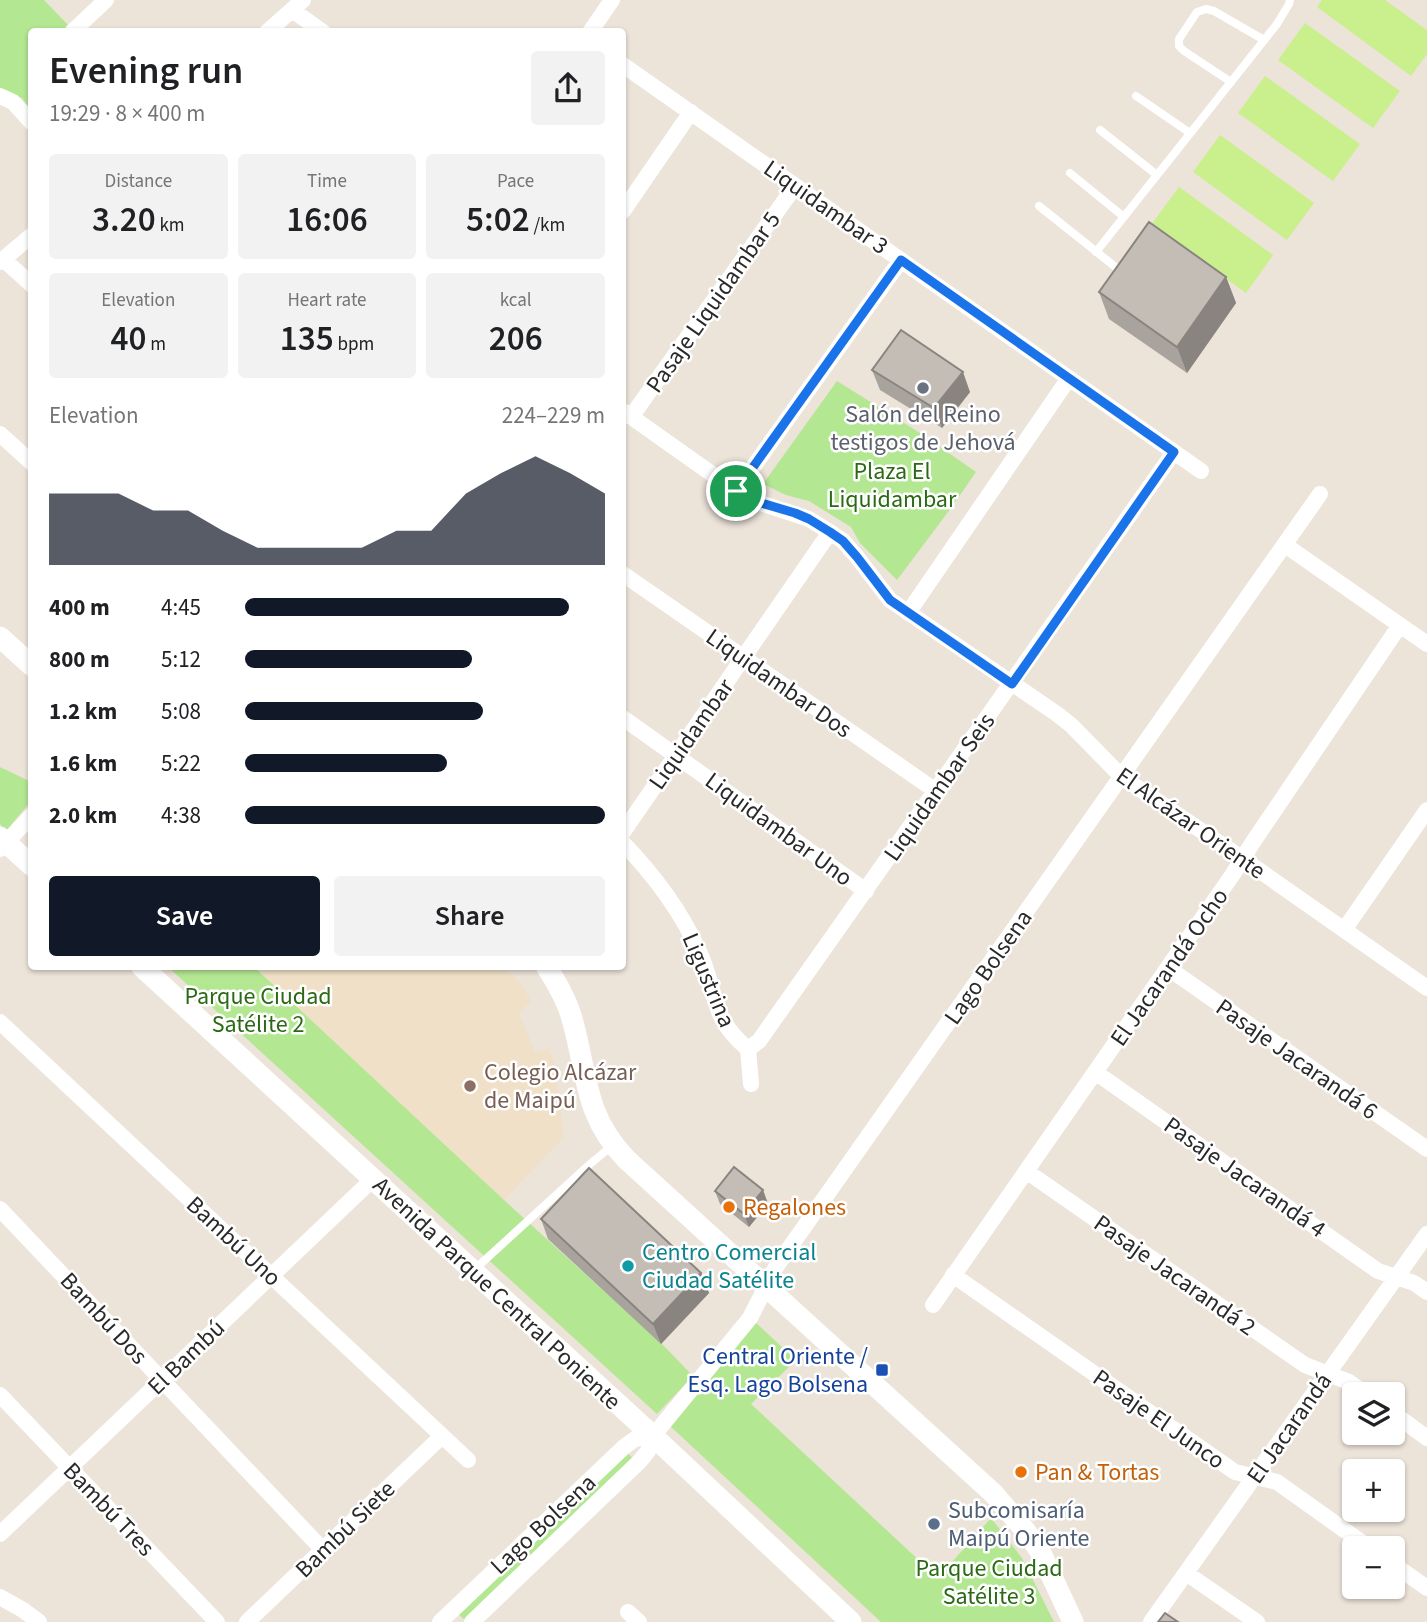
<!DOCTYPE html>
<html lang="en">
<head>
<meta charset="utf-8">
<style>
  body { margin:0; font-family:"Source Sans 3",sans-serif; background:#f2f2f2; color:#202124; height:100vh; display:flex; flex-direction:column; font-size:26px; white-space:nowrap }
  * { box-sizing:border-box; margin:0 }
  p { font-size:23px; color:#757577 }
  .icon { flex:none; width:38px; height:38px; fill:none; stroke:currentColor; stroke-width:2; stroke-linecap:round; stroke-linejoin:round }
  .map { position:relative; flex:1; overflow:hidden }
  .panel { position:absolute; left:28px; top:28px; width:598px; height:942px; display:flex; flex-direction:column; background:#fff; border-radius:7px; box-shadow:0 2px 5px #0004 }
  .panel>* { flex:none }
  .fabs { position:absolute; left:1342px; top:1382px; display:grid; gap:14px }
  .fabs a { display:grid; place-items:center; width:63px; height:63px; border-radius:7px; background:#fff; box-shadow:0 2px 5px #0004; font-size:35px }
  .pin { position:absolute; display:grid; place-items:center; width:60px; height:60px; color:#fff; margin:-30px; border:4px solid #fff; border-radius:50%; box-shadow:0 2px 7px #0007 }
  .round { display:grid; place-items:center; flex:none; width:74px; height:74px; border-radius:7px; background:#f2f2f2 }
  .summary { display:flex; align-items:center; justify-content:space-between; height:119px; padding:0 21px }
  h1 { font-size:38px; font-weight:600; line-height:52px }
  .stats { display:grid; grid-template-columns:repeat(3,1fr); gap:10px; height:119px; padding:7px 21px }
  .stats div { display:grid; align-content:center; border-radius:7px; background:#f2f2f2; text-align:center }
  .stats b { font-size:35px; font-weight:600 }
  .stats small { font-size:19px; font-weight:400 }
  .stats p { font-size:19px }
  .chart { height:196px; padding:14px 21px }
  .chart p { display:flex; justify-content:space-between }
  .chart svg { width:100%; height:126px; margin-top:7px; fill:#111827; opacity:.7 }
  .button { display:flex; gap:14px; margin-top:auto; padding:14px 21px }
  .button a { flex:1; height:80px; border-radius:7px; background:#111827; color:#fff; font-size:28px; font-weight:600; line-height:80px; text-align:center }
  .button a+a { background:#f2f2f2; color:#202124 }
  ul { padding:0 21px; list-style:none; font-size:23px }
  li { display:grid; grid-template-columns:112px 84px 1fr; align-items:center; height:52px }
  li i { height:18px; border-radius:9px; background:#111827 }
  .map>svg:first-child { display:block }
</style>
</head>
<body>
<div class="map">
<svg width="1427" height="1622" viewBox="0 0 1427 1622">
  <rect width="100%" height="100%" fill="#ece3d9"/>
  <!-- education -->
  <path fill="#efe0c7" d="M253,966h249l16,14 13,21 -12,12 16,40 14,-4 5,14 10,74 -60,63z"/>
  <!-- green -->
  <path fill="#b3e792" d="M0,0h44l24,25 -4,6 -32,1 -1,78 -9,-12 -22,-6z
    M837,381l83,52 56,39 -25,36 -54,72 -37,-37 -9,-16 -42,-26 -23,-6 -23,-11z
    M0,767l31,15v19l-25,30 -6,-7z
    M167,966h86l251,234 158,144 31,32 -36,38z
    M755,1322l41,38 -45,44 187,174 53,-60 31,40 32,64h-173l-212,-197z
    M624,1450l13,12 -170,160 -13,-12z"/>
  <!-- pitch -->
  <path fill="#caef8d" d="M1322,0h63l42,30v24l-16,22 -94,-69z
    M1305,23l95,68 -27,37 -95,-68z
    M1265,76l95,68 -27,37 -95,-68z
    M1220,135l94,68 -27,37 -94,-68z
    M1179,187l94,68 -27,38 -95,-68z"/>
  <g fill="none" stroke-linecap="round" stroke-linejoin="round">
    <!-- service -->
    <path stroke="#fff" stroke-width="8" d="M1231,82l-47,-31 -5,-5v-7l18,-27 9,-3 8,2 50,29
      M1136,96l54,37
      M1100,130l57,45
      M1070,173l54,44
      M1039,206l79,63
      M1096,252l181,-228 12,-20 1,-4
      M475,1269l115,-105 23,-19"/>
    <!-- minor -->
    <path stroke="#fff" stroke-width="16" d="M292,10l31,22
      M72,32l34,-32
      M267,32l36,-32
      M590,32l22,-32
      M623,65l578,406
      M0,96l13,6 19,21
      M623,211l68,-99
      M3,259l29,26
      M0,262l32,-27
      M623,411l113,80 15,9 58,19 21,13 13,9 14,16 33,43 167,114 14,11 51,52 121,82 184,129
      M631,417l164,-231
      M0,434l32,29
      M736,491l165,-231
      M1285,545l142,99
      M623,574l313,217
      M908,613l161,-235
      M623,718l243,173
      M623,832l207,-300
      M623,843c30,31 57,67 75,106 20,41 10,67 50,100
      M0,849l32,-34
      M1344,930l83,-120
      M1168,968l259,181
      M0,1022l468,438
      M748,1049l11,-8 415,-589
      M748,1049l3,35
      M1095,1072l283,199 36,12 13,9
      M1026,1171l279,194 44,17 18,13
      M0,1209l323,341
      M953,1275l282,197 42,10 94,67
      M933,1305l300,-431 20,-32 147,-217
      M0,1395l217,227
      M1393,1413l34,25
      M0,1534l373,-355
      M1393,1564l34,24
      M1186,1573l71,49
      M0,1597l23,13 16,12
      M628,1612l11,10
      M247,1622l195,-186
      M440,1622l184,-175 11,-8 18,-3
      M472,1622l168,-161 8,-10 5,-15 97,-118 26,-51 544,-773
      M1151,1622l276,-388"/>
    <!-- tertiary -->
    <path stroke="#fff" stroke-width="21" d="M0,637l32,29
      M0,837l32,29
      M141,966l512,470 198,186
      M546,966c11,17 21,34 26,53 16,55 11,95 54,140l367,334 31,36 16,22 33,71"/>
  </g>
  <!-- wall -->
  <path fill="#a9a39d" d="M1226,277l10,26 -49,70 -78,-54 -10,-27z
    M872,370l98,22 -28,36 -62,-38z
    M763,1190l5,14 -19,23 -29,-23 -5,-13z
    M541,1219l160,54 8,20 -48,51 -113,-105z"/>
  <!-- shaded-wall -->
  <path fill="#89847f" d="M1226,277l10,26 -49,70 -10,-26z
    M963,372l7,20 -28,36 -8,-20z
    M763,1190l5,14 -19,23 -5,-13z
    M701,1273l8,20 -48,51 -8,-20z"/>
  <!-- building -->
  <path fill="#c4bdb6" stroke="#89847f" stroke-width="2" d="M1149,222l77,55 -49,70 -78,-55z
    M901,330l62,42 -29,36 -62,-38z
    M734,1167l29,23 -19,24 -29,-23z
    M589,1168l112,105 -48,51 -112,-105z
    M1165,1613l13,9h-20z"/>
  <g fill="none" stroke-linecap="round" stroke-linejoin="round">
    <!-- route casing -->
    <g stroke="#fff" stroke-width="14">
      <path id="route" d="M901,260l273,192 -162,232 -122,-84 -33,-43 -14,-16 -13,-9 -21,-13 -14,-6 -44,-13 -15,-9z"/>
    </g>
    <!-- route -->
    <use href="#route" stroke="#1a73e8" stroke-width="9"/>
  </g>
  <!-- markers -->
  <circle fill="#6b7280" stroke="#fff" stroke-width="2.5" cx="923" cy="388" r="7"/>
  <circle fill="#8d6e63" stroke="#fff" stroke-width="2.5" cx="470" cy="1086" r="7"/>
  <g fill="#e8710a" stroke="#fff" stroke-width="2.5">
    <circle cx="729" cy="1207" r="7"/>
    <circle cx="1021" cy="1472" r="7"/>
  </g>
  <circle fill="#0f9aa8" stroke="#fff" stroke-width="2.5" cx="628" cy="1266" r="7"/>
  <rect fill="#1a4fb4" stroke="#fff" stroke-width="2.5" x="875" y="1363" width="14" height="14" rx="3.5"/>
  <circle fill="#5c6f8a" stroke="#fff" stroke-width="2.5" cx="934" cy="1524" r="7"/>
  <g text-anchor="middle" stroke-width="5" stroke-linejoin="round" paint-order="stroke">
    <!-- street labels -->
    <g font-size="24" fill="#292929" stroke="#fff">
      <text transform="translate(826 207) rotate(35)" y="8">Liquidambar 3</text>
      <text transform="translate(713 302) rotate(-55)" y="8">Pasaje Liquidambar 5</text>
      <text transform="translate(779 683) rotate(35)" y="8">Liquidambar Dos</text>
      <text transform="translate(691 734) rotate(-55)" y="8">Liquidambar</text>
      <text transform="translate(939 787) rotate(-55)" y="8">Liquidambar Seis</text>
      <text transform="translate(1191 823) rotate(35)" y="8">El Alcázar Oriente</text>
      <text transform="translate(779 829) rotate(36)" y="8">Liquidambar Uno</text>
      <text transform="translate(988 967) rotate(-55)" y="8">Lago Bolsena</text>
      <text transform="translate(1169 967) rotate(-55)" y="8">El Jacarandá Ocho</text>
      <text transform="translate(709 980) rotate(67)" y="8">Ligustrina</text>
      <text transform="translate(1297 1059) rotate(35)" y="8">Pasaje Jacarandá 6</text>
      <text transform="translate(1245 1177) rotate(35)" y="8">Pasaje Jacarandá 4</text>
      <text transform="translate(234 1241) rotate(43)" y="8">Bambú Uno</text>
      <text transform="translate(1175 1275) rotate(35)" y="8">Pasaje Jacarandá 2</text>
      <text transform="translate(497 1293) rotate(43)" y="8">Avenida Parque Central Poniente</text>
      <text transform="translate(104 1318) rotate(47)" y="8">Bambú Dos</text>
      <text transform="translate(186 1357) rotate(-44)" y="8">El Bambú</text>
      <text transform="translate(1159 1419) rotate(35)" y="8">Pasaje El Junco</text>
      <text transform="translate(1289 1428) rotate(-55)" y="8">El Jacarandá</text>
      <text transform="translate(109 1509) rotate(46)" y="8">Bambú Tres</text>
      <text transform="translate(543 1524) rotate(-43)" y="8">Lago Bolsena</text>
      <text transform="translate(345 1529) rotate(-44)" y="8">Bambú Siete</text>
    </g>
    <!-- worship labels -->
    <g font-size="24" fill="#5b616d" stroke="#fff">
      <text x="923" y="422">Salón del Reino<tspan x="923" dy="28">testigos de Jehová</tspan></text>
    </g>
    <!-- park labels -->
    <g font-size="24" fill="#2b6a15" stroke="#fff">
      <text x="892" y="479">Plaza El<tspan x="892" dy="28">Liquidambar</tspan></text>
      <text x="258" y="1004">Parque Ciudad<tspan x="258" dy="28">Satélite 2</tspan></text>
      <text x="989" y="1576">Parque Ciudad<tspan x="989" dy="28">Satélite 3</tspan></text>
    </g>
    <!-- education labels -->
    <g font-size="24" fill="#785e54" stroke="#fff" text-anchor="start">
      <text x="484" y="1080">Colegio Alcázar<tspan x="484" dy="28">de Maipú</tspan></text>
    </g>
    <!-- food labels -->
    <g font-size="24" fill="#c56008" stroke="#fff" text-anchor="start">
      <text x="743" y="1215">Regalones</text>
      <text x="1035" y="1480">Pan &amp; Tortas</text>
    </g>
    <!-- culture labels -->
    <g font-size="24" fill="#0d838f" stroke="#fff" text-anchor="start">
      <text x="642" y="1260">Centro Comercial<tspan x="642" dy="28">Ciudad Satélite</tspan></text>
    </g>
    <!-- transit labels -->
    <g font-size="24" fill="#164399" stroke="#fff" text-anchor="end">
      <text x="868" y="1364">Central Oriente /<tspan x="868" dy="28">Esq. Lago Bolsena</tspan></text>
    </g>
    <!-- service labels -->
    <g font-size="24" fill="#4e5e75" stroke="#fff" text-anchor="start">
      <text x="948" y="1518">Subcomisaría<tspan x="948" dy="28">Maipú Oriente</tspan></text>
    </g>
  </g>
</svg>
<div class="fabs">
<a><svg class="icon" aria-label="layers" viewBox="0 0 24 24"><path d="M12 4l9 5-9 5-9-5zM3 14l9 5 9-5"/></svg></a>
<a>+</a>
<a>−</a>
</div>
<div class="pin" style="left:736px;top:491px;background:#1e9e55"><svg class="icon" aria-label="arrive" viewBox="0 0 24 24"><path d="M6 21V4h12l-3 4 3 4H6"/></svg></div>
<section class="panel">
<div class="summary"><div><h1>Evening run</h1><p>19:29 · 8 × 400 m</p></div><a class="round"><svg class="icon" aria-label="share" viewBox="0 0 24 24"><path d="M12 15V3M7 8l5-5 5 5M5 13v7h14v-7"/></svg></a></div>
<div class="stats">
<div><p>Distance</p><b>3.20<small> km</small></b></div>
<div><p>Time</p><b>16:06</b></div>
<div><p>Pace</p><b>5:02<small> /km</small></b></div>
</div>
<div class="stats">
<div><p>Elevation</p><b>40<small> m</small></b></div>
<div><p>Heart rate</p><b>135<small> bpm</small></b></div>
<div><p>kcal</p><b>206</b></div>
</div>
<div class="chart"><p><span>Elevation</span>224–229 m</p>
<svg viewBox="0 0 160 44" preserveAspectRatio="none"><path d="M0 44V19L10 19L20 19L30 25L40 25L50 32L60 38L70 38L80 38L90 38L100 32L110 32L120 19L130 12L140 6L150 12L160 19V44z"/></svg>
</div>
<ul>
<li><b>400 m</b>4:45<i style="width:90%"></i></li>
<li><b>800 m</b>5:12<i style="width:63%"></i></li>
<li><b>1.2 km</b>5:08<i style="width:66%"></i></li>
<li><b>1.6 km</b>5:22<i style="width:56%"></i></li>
<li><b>2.0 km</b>4:38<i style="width:100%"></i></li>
</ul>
<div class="button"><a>Save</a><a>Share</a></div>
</section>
</div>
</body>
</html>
